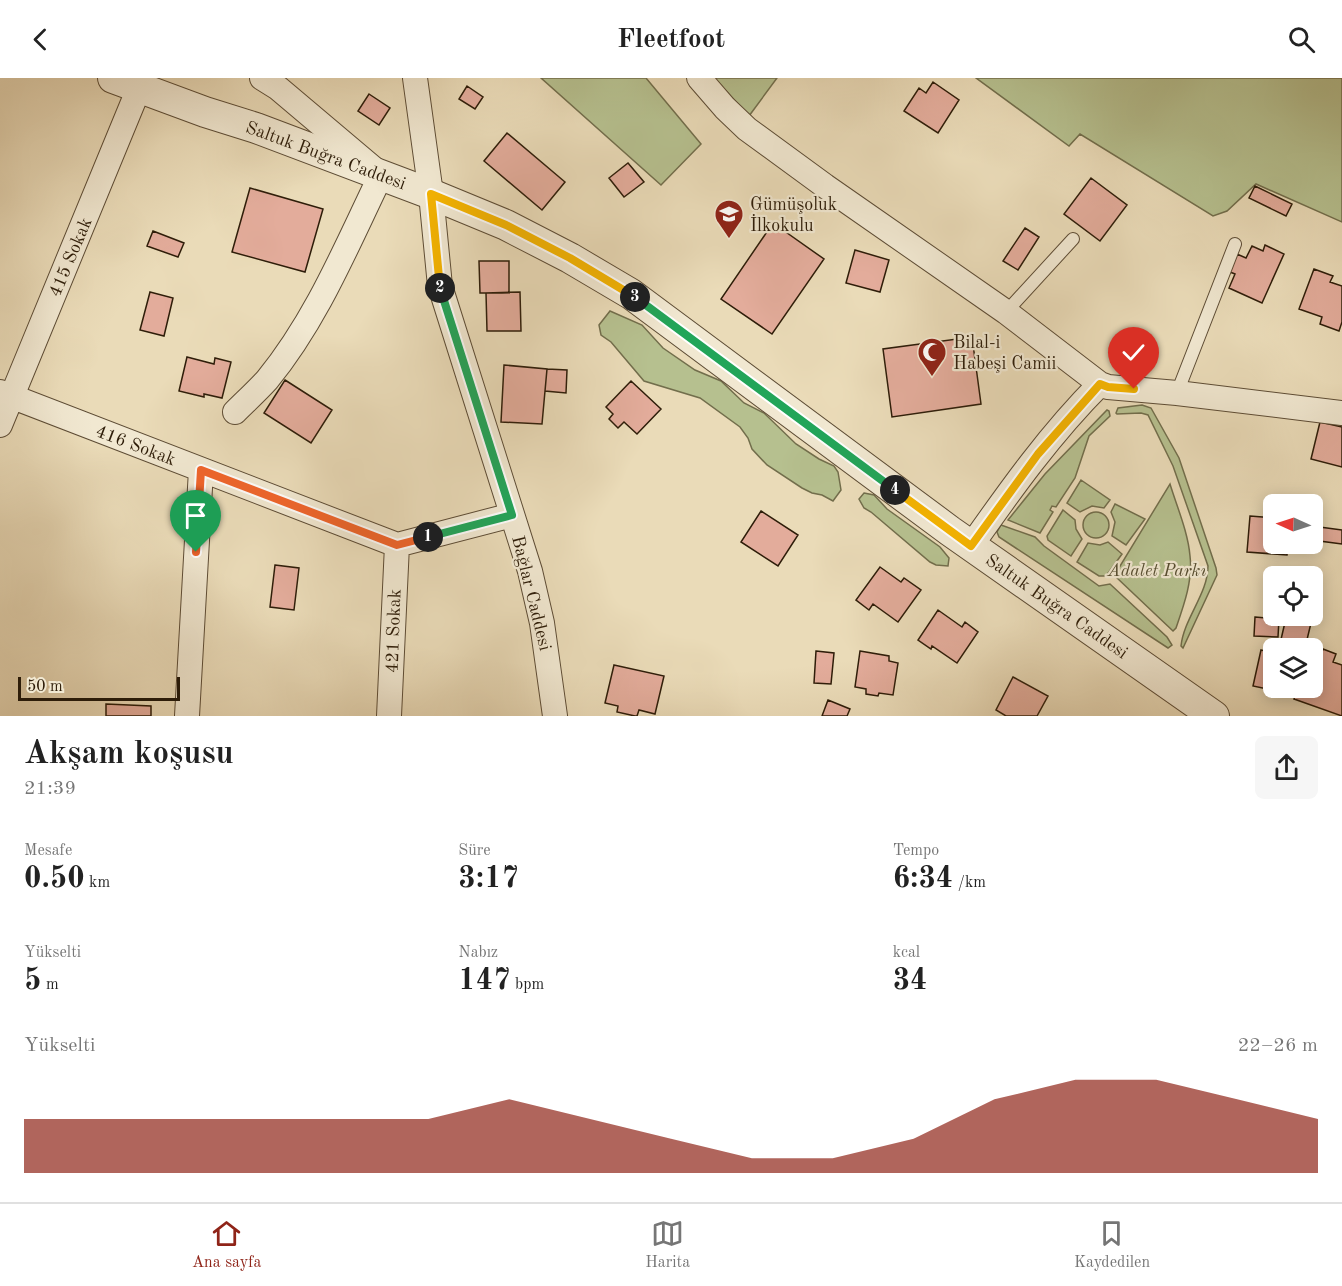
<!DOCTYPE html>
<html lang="tr">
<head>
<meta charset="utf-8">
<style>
  body { margin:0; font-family:"Old Standard TT",serif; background:#f6f6f6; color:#222; height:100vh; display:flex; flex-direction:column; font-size:22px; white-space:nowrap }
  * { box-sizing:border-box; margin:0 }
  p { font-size:20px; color:#767676 }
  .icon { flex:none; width:33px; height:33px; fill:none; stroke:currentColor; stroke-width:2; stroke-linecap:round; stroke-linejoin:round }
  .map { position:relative; height:638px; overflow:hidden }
  .panel { display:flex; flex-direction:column; background:#fff; flex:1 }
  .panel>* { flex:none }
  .needle { width:39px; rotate:273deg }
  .controls { position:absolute; left:1263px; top:416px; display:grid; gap:12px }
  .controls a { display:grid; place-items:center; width:60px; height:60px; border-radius:9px; background:#fff; box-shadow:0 3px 15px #0003; font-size:30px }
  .scale { position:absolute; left:18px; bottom:15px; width:162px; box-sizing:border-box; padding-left:6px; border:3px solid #2e1d09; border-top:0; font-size:16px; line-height:21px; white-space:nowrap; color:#2e1d09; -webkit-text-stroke:4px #f1e8d1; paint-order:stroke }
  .pin { position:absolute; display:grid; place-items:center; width:51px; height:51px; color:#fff; margin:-62px -26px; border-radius:50% 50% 50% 0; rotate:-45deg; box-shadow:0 0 6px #0007 }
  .pin .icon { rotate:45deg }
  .km { position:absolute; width:30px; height:30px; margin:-15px; border-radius:50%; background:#222; color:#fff; font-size:16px; line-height:30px; text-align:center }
  .round { display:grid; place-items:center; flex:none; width:63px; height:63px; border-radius:9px; background:#f6f6f6 }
  .head { display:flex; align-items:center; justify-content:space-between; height:102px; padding:0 24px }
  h1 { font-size:33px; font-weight:600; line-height:45px }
  .figures { display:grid; grid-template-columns:repeat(3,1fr); gap:9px; height:102px; padding:6px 24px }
  .figures div { display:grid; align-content:center }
  .figures b { font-size:30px; font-weight:600 }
  .figures small { font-size:16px; font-weight:400 }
  .figures p { font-size:16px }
  .chart { height:168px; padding:12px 24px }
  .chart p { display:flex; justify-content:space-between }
  .chart svg { width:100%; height:108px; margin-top:6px; fill:#8f2418; opacity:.7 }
  header { display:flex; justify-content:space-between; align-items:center; height:78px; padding:0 24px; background:#fff; font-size:27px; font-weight:600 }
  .menu { display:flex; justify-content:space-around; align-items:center; height:84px; border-top:2px solid #e0e0e0; background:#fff; font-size:16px; color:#767676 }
  .menu a { display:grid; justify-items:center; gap:3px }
  .menu .current { color:#8f2418 }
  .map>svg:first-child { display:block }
</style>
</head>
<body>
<header><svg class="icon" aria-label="back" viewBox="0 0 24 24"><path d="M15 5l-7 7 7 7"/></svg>Fleetfoot<svg class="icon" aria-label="search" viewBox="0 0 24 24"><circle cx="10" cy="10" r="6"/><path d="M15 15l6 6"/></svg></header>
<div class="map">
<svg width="1342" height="638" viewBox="0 0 1342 638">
  <rect width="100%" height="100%" fill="#eadbb8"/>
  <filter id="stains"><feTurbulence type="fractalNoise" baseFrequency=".00333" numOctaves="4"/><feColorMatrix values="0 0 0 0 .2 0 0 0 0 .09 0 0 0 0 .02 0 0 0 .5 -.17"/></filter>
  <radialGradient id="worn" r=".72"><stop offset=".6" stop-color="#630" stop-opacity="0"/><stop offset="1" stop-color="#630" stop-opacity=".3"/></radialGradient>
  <!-- green -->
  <path fill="#b6c08f" stroke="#726e4c" stroke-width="1.5" d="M541,0h105l55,66 -40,41z
    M714,0h63l-28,38z
    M976,0h366v144l-86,-38 -29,27 -14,5 -133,-82 -11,12z
    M610,233l32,14 21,23 32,22 26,11 23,22 20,10 32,31 23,15 15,7 4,6 3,18 -8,11 -11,-6 -10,-2 -10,-5 -35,-23 -15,-16 -4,-11 -8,-11 -40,-29 -56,-17 -33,-39 -10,-7 -2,-10z
    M1142,327l9,3 28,50 37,110 1,7 -34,73 -2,-2c3,-28 27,-52 27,-80l-35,-100 -25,-51 -7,-2 -24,1 -1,-1 2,-5z
    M1107,332l2,1 1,5 -21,20 -14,42 -19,29 -4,-1 -2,4 3,2 -13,21 -32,-13 37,-46z
    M1081,402l29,20 -6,8 -12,-2 -12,6 -13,-9z
    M1170,406c7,23 18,48 20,72 3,24 -6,49 -14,72l-3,3 -57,-54 1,-6z
    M864,415l10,2 13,14 53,38 9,11 -1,8 -12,-1 -6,-3 -59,-50 -7,-4 -5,-9z
    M1115,426l30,15 -19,26 -14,-9 3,-14 -4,-10z
    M1063,432l12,10 1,9 6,10 -11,17 -23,-16 -1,-4z
    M1083 447a13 13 0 1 1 26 0a13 13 0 1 1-26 0Z
    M1001,447l34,12 9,9 55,40 11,-2 57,53 5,8 -4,3 -169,-111 -2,-5z
    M1108,464l14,12 -16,22h-7l-22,-14 11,-19 12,2z"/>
  <!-- building -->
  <path fill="#e3ac9b" stroke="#2e1d09" stroke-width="1.5" d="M933,4l26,18 -21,33 -34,-22 15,-23 7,5z
    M467,8l16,11 -8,12 -16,-10z
    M369,16l21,14 -11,17 -21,-14z
    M507,55l58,49 -23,28 -58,-49z
    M628,85l16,19 -20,15 -15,-19z
    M1091,100l36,27 -27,36 -36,-27z
    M1255,108l37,18 -6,12 -37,-18z
    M250,110l73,21 -18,63 -73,-20z
    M773,145l51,36 -52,75 -51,-35z
    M1025,150l14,9 -21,33 -15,-9z
    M153,153l31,12 -6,14 -31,-11z
    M1265,167l19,9 -22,49 -33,-15 6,-14 -5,-2 7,-18 9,4 6,-12 11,5z
    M855,172l34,10 -9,32 -34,-9z
    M479,183h30v32h-29z
    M1314,191l19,7 -3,6 12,4v36l-3,9 -19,-7 2,-7 -23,-8z
    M150,214l23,6 -9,38 -24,-6z
    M520,214l1,39h-34l-1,-38z
    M972,259l9,67 -89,13 -9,-68z
    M187,279l27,7 1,-6 16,4 -9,36 -18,-4v3l-25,-6z
    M504,287l43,4 -5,55 -41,-2z
    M547,291l20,1 -1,23 -21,-2z
    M285,302l47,30 -21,33 -47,-30z
    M631,303l30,28 -24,25 -13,-12 -6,6 -9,-9 4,-5 -7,-7z
    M1320,344l22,5v40l-31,-8z
    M761,433l37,24 -20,31 -37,-24z
    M1250,438l24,2v25h14l-1,12 -40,-3z
    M1312,448l30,4v14l-30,-4z
    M275,487l24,3 -5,42 -24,-3z
    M880,489l21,15 3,-4 17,12 -23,32 -25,-18 -4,6 -13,-10z
    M938,532l24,17 3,-5 13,10 -21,31 -25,-17 -1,3 -13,-9z
    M1255,539l24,2 -1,18 -24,-1z
    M1286,540l25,5 -6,25h-26z
    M1323,571l13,5 -3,8 9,3v51l-48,-17 5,-12h13v-29l7,3z
    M1261,572l13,3v34h14l-2,6 -33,-7z
    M816,573l18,2 -3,31 -17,-1z
    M860,573l29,5v5l9,2 -5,32 -14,-2 -1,3 -12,-2v-5l-11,-2z
    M614,587l50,11 -9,38 -16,-4 -2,6h-2l-18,-4 1,-6 -13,-3z
    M1013,599l35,19 -11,20h-31l-10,-6z
    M828,622l22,9 -3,7h-25z
    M106,626l45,2v10h-45z"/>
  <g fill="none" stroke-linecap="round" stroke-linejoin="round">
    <!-- service casing -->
    <g stroke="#5d4c35" stroke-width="14">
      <path id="service" d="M1006,234l67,-73
        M1177,315l58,-149"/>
    </g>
    <!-- minor casing -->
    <g stroke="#5d4c35" stroke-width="26">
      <path id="minor" d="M415,0l16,116 9,92 90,285 12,52 13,93
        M699,0l26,30 22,21 78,57 181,126 94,72 8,3 69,6 165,20
        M0,314l397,153 115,-30
        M235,334c10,-10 22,-21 32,-32 50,-61 80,-135 114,-205l-103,-87 -16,-10
        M0,347l139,-337
        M971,468c40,-57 80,-113 129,-162
        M187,638l14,-246
        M389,638l8,-171"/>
    </g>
    <!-- tertiary casing -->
    <g stroke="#5d4c35" stroke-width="32">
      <path id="tertiary" d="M113,0l92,34 51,16 175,66 75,31 64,33 61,36 319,237 264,185"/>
    </g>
    <!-- service -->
    <use href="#service" stroke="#f1e8d1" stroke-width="12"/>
    <!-- minor -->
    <use href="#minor" stroke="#f1e8d1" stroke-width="24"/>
    <!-- tertiary -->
    <use href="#tertiary" stroke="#f1e8d1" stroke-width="30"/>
  </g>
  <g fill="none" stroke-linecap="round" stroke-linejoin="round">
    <!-- split-1 casing -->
    <g stroke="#fff" stroke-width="12">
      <path id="split-1" d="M196,474l5,-82 196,75 31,-8"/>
    </g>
    <!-- split-2 casing -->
    <g stroke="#fff" stroke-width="12">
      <path id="split-2" d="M428,459l84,-22 -72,-227"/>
    </g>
    <!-- split-3 casing -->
    <g stroke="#fff" stroke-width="12">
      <path id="split-3" d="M440,210l-9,-94 75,31 64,33 65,39"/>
    </g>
    <!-- split-4 casing -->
    <g stroke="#fff" stroke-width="12">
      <path id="split-4" d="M635,219l260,193"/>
    </g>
    <!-- split-5 casing -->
    <g stroke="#fff" stroke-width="12">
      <path id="split-5" d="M895,412l76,56 67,-92 62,-70 8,3 26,2"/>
    </g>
    <!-- split-1 -->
    <use href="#split-1" stroke="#f0652b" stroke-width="8"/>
    <!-- split-2 -->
    <use href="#split-2" stroke="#22a559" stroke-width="8"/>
    <!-- split-3 -->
    <use href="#split-3" stroke="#f5b400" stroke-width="8"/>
    <!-- split-4 -->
    <use href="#split-4" stroke="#22a559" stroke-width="8"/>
    <!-- split-5 -->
    <use href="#split-5" stroke="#f5b400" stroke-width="8"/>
  </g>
  <!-- icons -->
  <defs>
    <g id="school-pin" transform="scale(1.5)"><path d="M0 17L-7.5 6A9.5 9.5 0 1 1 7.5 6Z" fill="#8f2418" stroke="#f1e8d1"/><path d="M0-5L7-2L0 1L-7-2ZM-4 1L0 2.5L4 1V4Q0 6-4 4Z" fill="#fff"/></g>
    <g id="mosque-pin" transform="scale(1.5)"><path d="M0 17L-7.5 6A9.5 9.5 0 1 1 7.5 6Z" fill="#8f2418" stroke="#f1e8d1"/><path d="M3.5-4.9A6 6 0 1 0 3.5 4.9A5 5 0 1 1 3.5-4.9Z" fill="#fff"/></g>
  </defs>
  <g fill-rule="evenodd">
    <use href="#school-pin" x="729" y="136"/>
    <use href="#mosque-pin" x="932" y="274"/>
  </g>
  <g text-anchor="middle" stroke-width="4.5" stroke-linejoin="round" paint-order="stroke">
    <!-- street labels -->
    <g font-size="18" fill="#2e1d09" stroke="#f1e8d1">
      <text transform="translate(326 77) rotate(20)" y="6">Saltuk Buğra Caddesi</text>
      <text transform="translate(70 179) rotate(-67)" y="6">415 Sokak</text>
      <text transform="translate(136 367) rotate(21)" y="6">416 Sokak</text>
      <text transform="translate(532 515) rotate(76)" y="6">Bağlar Caddesi</text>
      <text transform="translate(1057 528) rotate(35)" y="6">Saltuk Buğra Caddesi</text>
      <text transform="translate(393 553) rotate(-88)" y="6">421 Sokak</text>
    </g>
    <!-- poi labels -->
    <g font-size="18" fill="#2e1d09" stroke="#f1e8d1" text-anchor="start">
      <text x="750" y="132">Gümüşoluk<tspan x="750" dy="21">İlkokulu</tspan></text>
      <text x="953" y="270">Bilal-i<tspan x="953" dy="21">Habeşi Camii</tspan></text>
    </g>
    <!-- park labels -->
    <g font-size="18" font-style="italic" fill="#574e31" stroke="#f1e8d1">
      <text x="1157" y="498">Adalet Parkı</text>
    </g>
  </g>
  <rect width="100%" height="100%" filter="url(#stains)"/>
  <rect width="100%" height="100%" fill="url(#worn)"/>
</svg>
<div class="controls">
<a><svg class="needle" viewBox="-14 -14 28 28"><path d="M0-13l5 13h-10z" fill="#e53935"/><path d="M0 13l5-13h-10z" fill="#767676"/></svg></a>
<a><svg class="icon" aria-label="locate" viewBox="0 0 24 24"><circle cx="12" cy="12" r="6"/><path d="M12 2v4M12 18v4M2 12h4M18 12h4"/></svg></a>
<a><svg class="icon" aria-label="layers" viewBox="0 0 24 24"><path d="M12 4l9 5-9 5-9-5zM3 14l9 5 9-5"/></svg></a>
</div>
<div class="scale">50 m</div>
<div class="pin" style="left:196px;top:474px;background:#1e9e55"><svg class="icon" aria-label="arrive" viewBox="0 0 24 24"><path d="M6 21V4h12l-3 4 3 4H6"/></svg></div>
<div class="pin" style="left:1134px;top:311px;background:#d93025"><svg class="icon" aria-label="check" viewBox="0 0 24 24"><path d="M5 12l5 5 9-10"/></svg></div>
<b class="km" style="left:428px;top:459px">1</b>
<b class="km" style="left:440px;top:210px">2</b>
<b class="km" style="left:635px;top:219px">3</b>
<b class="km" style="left:895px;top:412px">4</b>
</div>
<section class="panel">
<div class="head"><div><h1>Akşam koşusu</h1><p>21:39</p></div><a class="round"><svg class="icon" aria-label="share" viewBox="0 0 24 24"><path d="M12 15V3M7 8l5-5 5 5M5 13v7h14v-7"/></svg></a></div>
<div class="figures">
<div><p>Mesafe</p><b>0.50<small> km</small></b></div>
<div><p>Süre</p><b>3:17</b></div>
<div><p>Tempo</p><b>6:34<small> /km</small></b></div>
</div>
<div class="figures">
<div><p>Yükselti</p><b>5<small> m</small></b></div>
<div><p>Nabız</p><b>147<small> bpm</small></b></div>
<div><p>kcal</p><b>34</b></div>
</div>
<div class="chart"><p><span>Yükselti</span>22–26 m</p>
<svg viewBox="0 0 160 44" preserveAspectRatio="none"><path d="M0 44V22L10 22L20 22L30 22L40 22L50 22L60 14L70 22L80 30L90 38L100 38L110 30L120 14L130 6L140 6L150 14L160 22V44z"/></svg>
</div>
</section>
<nav class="menu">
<a class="current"><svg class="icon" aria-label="home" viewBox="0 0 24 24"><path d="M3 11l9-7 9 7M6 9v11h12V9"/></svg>Ana sayfa</a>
<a><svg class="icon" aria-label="map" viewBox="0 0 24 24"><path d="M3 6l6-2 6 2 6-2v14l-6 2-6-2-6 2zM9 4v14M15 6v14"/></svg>Harita</a>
<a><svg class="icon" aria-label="saved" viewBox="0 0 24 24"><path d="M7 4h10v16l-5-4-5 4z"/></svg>Kaydedilen</a>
</nav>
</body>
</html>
